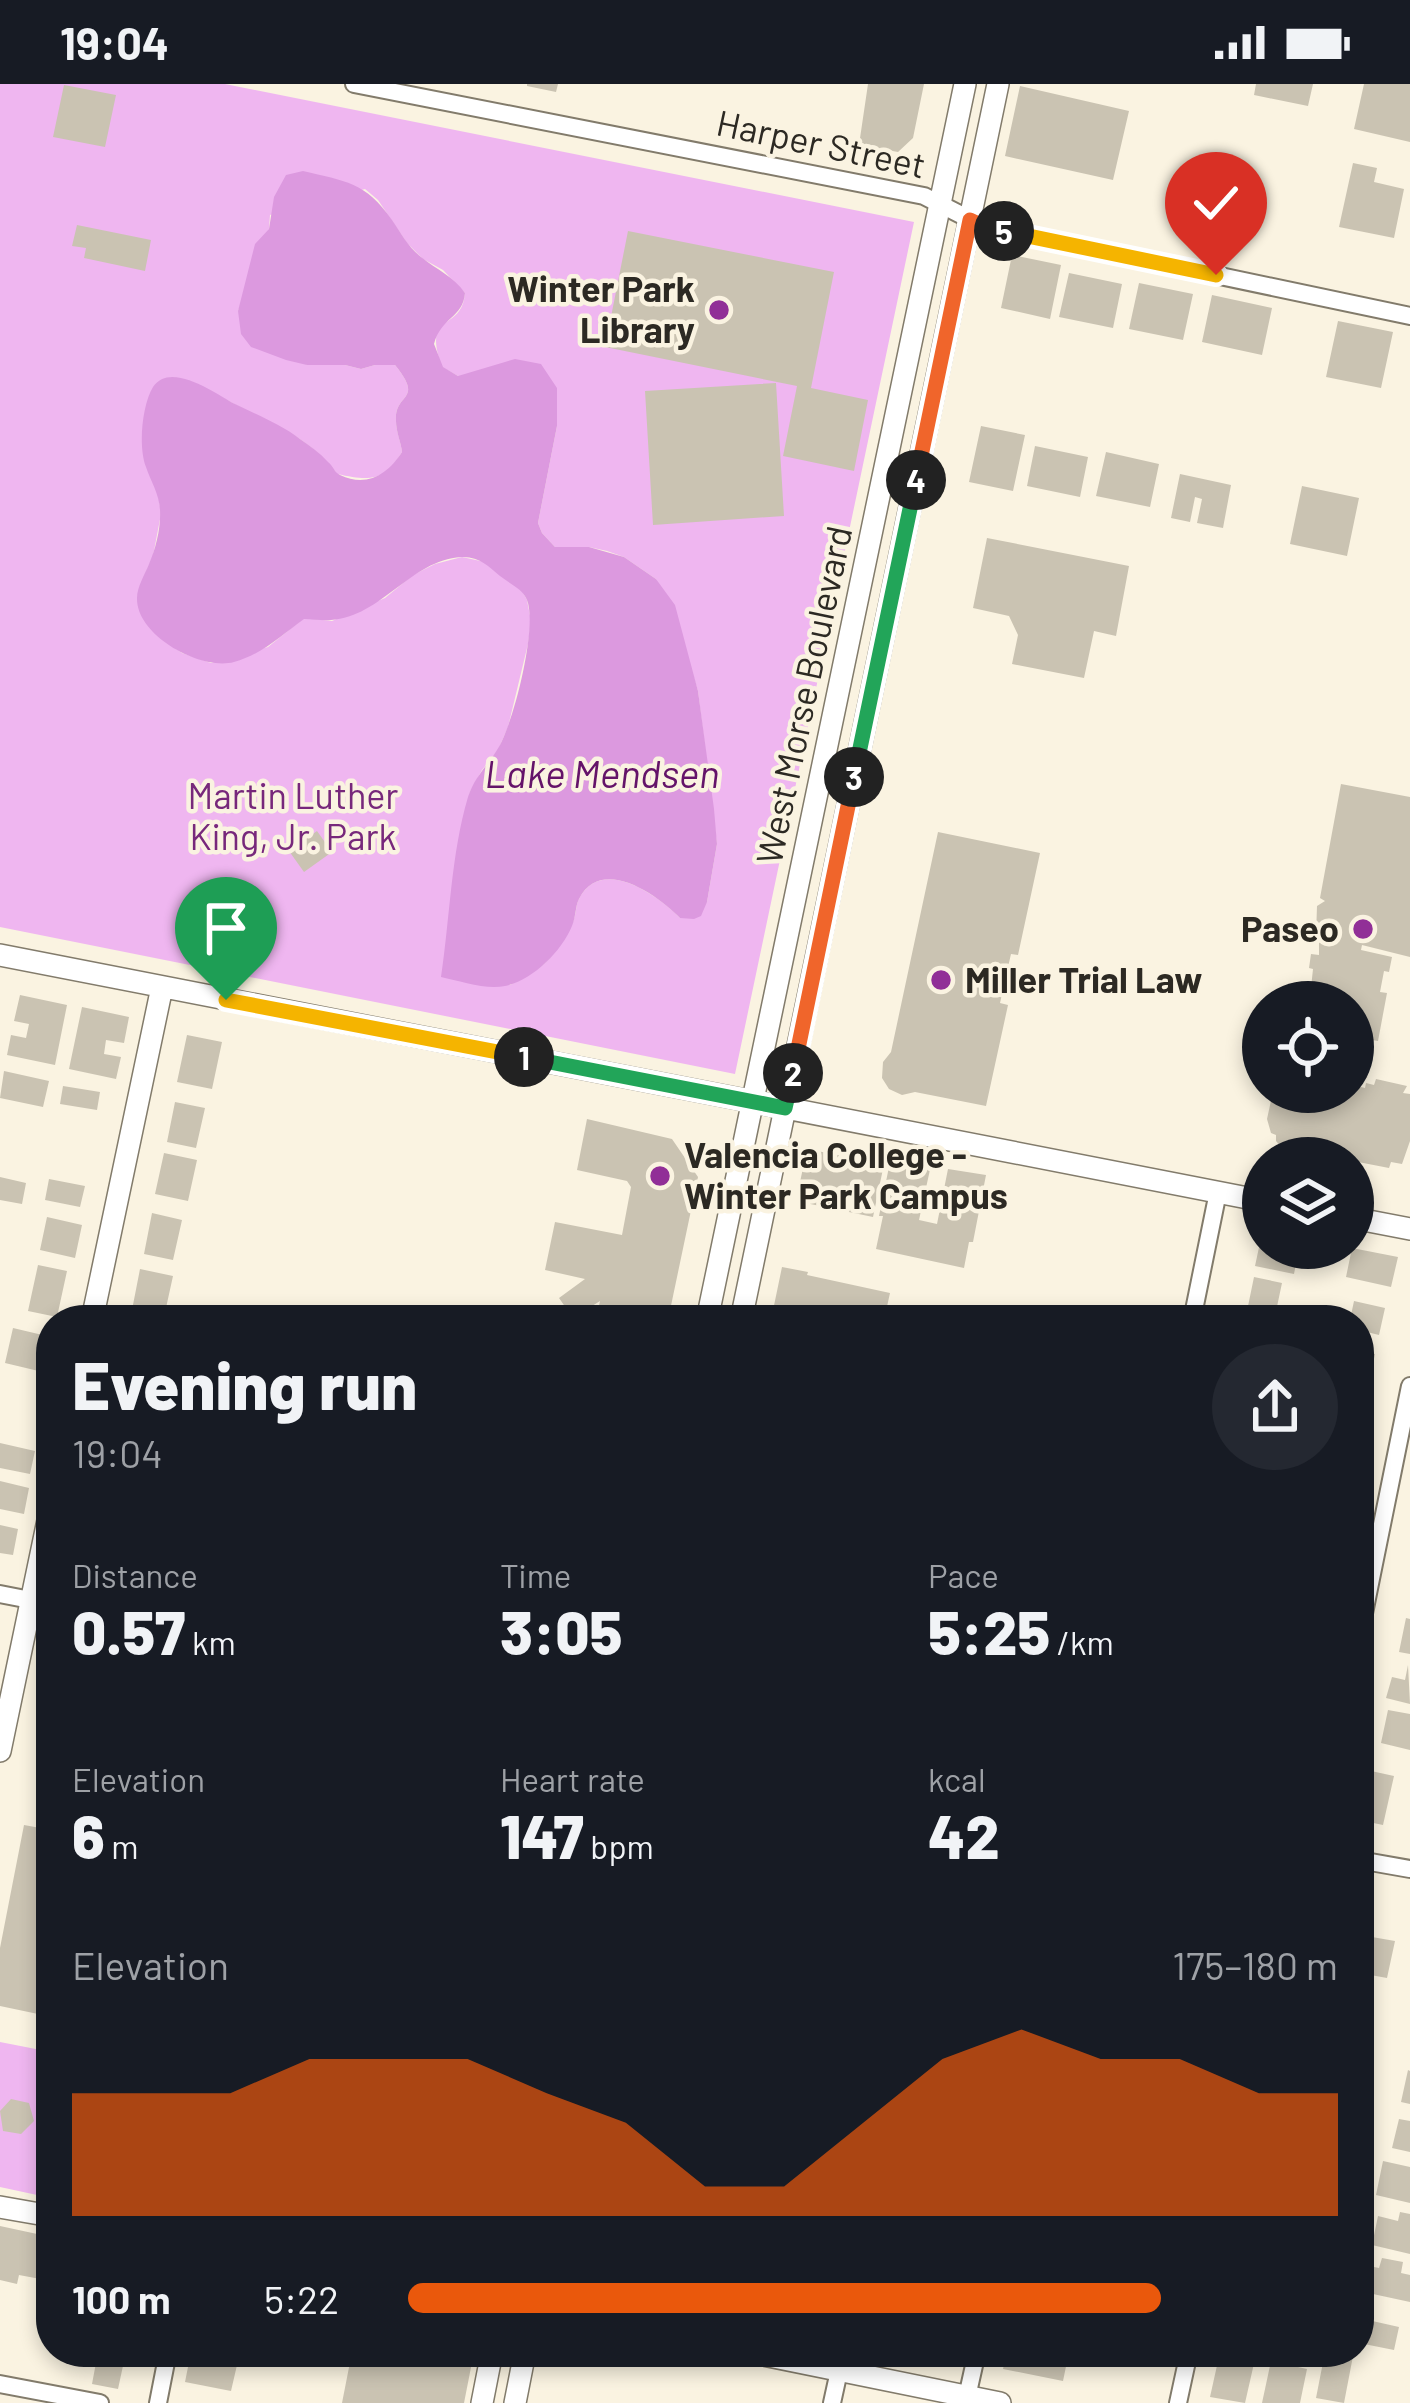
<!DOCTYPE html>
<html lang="en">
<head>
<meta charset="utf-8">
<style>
  body { margin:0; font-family:Barlow,sans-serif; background:#242831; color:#f1f3f6; height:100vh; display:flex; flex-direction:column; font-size:45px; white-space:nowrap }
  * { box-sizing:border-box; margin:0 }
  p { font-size:39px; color:#9ea1a6 }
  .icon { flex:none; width:66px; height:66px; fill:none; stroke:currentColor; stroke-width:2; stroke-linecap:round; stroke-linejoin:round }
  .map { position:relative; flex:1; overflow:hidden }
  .panel { position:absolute; left:36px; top:1221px; width:1338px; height:1062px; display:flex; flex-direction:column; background:#171b24; border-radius:48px; box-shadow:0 6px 18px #0003 }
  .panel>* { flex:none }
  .buttons { position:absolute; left:1242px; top:897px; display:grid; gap:24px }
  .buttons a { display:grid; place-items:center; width:132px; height:132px; border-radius:50%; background:#171b24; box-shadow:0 6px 18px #0003; font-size:60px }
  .pin { position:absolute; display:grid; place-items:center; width:102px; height:102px; color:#fff; margin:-123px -51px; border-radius:50% 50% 50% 0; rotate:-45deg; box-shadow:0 0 12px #0007 }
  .pin .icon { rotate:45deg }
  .km { position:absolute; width:60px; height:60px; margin:-30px; border-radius:50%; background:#222; color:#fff; font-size:33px; line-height:60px; text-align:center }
  .round { display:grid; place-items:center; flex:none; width:126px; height:126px; border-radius:63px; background:#242831 }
  .head { display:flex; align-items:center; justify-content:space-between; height:204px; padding:0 36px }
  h1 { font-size:66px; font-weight:800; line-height:90px }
  .stats { display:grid; grid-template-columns:repeat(3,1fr); gap:18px; height:204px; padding:12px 36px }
  .stats div { display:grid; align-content:center }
  .stats b { font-size:60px; font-weight:800 }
  .stats small { font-size:33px; font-weight:400 }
  .stats p { font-size:33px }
  .chart { height:336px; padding:24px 36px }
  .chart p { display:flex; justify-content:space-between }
  .chart svg { width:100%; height:216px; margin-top:12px; fill:#ea580c; opacity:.7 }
  ul { padding:0 36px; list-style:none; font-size:39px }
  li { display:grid; grid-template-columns:192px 144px 1fr; align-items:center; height:90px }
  li i { height:30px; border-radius:15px; background:#ea580c }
  .status { display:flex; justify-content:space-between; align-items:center; height:84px; padding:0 60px; background:#171b24; direction:ltr }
  .status svg { height:33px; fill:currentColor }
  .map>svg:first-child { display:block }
</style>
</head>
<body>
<div class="status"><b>19:04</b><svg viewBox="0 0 49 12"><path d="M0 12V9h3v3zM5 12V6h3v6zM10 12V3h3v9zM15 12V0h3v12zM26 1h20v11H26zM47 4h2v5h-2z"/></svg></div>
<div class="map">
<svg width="1410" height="2319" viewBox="0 0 1410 2319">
  <rect width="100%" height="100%" fill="#faf3e1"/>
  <!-- green -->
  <path fill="#efb6f0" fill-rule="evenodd" d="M0,0h225l689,138 -179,852 -735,-147zM365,105l13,11 29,43 16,16 20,11 22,23c-3,40 -44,17 -23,74l16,9 99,12v38l-19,97 4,10 13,14h34l18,4 17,6 32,22 29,70 13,42 19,153 -10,58 -27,16c-23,-24 -81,-64 -102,-17 -2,5 -2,12 -4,18 -4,13 -16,29 -25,40 -10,11 -25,19 -39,26l-61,-63 11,-88 10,-42 12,-22 16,-20 10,-23 20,-83 3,-23 -4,-21 -5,-9 -37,-29 -23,-5 -27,7 -22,11 -28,23 -53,23 -28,-3 -36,29 -57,16 -29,-10 -23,-16 -16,-58 10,-23 8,-42 -3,-21 14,-116c28,6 38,14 62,27 38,20 77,34 103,70 33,7 47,8 65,-22 -1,-10 -6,-21 -6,-31 -2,-29 29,-19 -1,-56h-20l-14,4 -16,-4h-38l-69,-54 31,-82 1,-14z
    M0,1958l51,10v146l-51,-11z"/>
  <!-- water -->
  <path fill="#dc99df" d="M303,87c42,10 63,11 89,49 9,13 16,27 29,37 16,13 32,19 44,36 -2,25 -24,24 -31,51l9,23 15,9 57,-17 26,5 16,24v38l-19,97 4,10 13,14h34l35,10 32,22 19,26 23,86 16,118 3,35 -10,58 -6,14 -7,3 -14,-1c-22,-23 -79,-63 -101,-19 -4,8 -3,18 -7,27 -11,26 -39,54 -67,60 -19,4 -45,-5 -64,-9 9,-59 10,-123 27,-180 6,-19 19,-31 29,-47 16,-24 41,-123 30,-150 -4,-11 -17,-16 -27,-24 -12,-10 -21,-20 -39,-19 -50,3 -80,60 -130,63 -8,1 -19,-1 -27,-1 -22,16 -43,36 -70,43 -33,9 -98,-26 -97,-64 0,-11 8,-24 12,-34 7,-16 12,-37 11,-54 -1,-17 -9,-28 -14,-43 -8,-20 -4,-62 7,-80 18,-27 64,8 82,17 22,11 45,20 65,35 10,7 20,14 28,23 6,5 6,10 12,13 27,13 48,-1 62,-23 -1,-10 -6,-20 -6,-31 -2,-29 29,-19 -1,-56h-20l-14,4 -16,-4h-38l-21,-5 -35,-13 -10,-13 -3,-23 17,-67 14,-15 5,-32 12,-22z"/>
  <!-- building -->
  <path fill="#cac3b2" d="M527,0h31l-2,8 -29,-6z
    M868,0h56l-11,54 -15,14 -39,-7z
    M1256,0h57l-5,22 -54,-11z
    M1364,0h46v58l-56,-13z
    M64,1l52,10 -11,52 -52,-10z
    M1020,2l109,25 -16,69 -108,-24z
    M1353,79l24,5 -3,14 30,7 -10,49 -55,-11z
    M77,141l74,15 -6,31 -61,-13 2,-10 -14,-2z
    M628,147l206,41 -23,116 57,12 -14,71 -71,-15 14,-70 -192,-39z
    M1012,171l49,10 -11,54 -49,-11z
    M1069,189l53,11 -9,44 -54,-11z
    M1139,199l54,11 -10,46 -54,-11z
    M1212,211l60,13 -10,47 -60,-13z
    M1338,237l55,11 -12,56 -55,-11z
    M776,299l8,133 -131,9 -8,-134z
    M981,342l44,9 -12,56 -44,-9z
    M1035,362l53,11 -8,40 -53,-11z
    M1106,368l53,12 -9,43 -54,-11z
    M1180,390l51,11 -8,43 -26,-5 5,-24 -7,-2 -5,25 -19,-4z
    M1302,402l57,12 -12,58 -57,-12z
    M987,454l142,28 -13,70 -22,-5 -10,47 -72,-14 6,-29 -9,-19 -36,-8z
    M1341,700l69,13v160l-48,-12 -1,5 31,7 -3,15 -5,-1 -4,21 7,1 -9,48 -6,-1 -5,38 -14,-3v-73h-50l2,-12h9l-3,-2 2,-19 -4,-1 2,-14 8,1v-19h-3l1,-30 8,-5 -5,-3z
    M317,747l15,21 -28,20 -15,-21z
    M938,748l102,21 -22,102 -7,-1 -3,13 7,3 1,14 -5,6h-8l-3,13 8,2 -22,101 -71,-14 -13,3 -13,-6 -7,-11 1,-16 8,-10z
    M20,911l47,10 -12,60 -48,-10 4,-20 15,3 3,-14 -15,-3z
    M82,923l47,10 -5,26 -18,-3 -2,14 17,3 -5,22 -47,-10z
    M187,951l35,7 -10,47 -35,-7z
    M4,987l45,10 -6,26 -43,-9z
    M1376,995l31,7 -4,7 7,1v47l-8,23 -11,-2 -2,6 -36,-7v-3h-15l-57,-11 -5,-6v-6l-5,-2 -4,-14 5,-23 5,-4h76v-7l12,3 1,-5 8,2z
    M63,1002l37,6 -3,18 -37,-6z
    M175,1018l30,6 -9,40 -29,-6z
    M587,1035l85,20 26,38 -30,143h-72l4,-19 -27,17 -14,-20 26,-19 -40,-9 10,-48 67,13 9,-48 -4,-6 -50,-11z
    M807,1065l77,15 -11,53 -77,-16z
    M164,1069l33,7 -9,41 -33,-7z
    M891,1073l40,8 -12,55 18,4 11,-55 38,6 -13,67h-4l-5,26 -88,-19 7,-33h-4z
    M0,1093l26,6 -4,21 -22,-4z
    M49,1095l36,7 -5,21 -35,-7z
    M152,1129l30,7 -9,40 -29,-6z
    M47,1133l35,8 -7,33 -35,-8z
    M1261,1154l2,10h36l-5,26 -39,-8z
    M1352,1164l46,9 -7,30 -45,-10z
    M38,1181l29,6 -10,46 -29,-6z
    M782,1183l26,5 -1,3 83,18 -6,27h-29l-59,-13 -3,13h-22z
    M140,1185l33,7 -9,41 -32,-7z
    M1254,1193l28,6 -7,33 -28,-5z
    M1354,1217l31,7 -6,27 -20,-5v-10h-9z
    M13,1244l38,9 -4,36 -42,-10z
    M1359,1267l16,3 -6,29 -10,-2z
    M0,1359l35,8 -5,23 -30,-6z
    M0,1397l29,7 -5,26 -24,-5z
    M0,1441l18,4 -5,26 -13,-2z
    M1406,1534l4,1v35l-11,-2z
    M1408,1581l2,39 -24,-6 6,-21 13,3z
    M1388,1626l22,4v36l-29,-7z
    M1362,1685l32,7 -11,49 -24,-5v-36z
    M24,1741l27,5v196l-15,-3 2,-9 -38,-8v-58z
    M1372,1853l23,4 -8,37 -22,-4z
    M1408,1986l2,1v33l-9,-2z
    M11,2015l18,4 5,18 -13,13 -18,-3 -3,-20z
    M1399,2035l11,2v31l-18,-4z
    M1383,2077l27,6v36l-34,-8z
    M1400,2128l10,2v40l-38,-9 6,-29 20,5z
    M0,2142l51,11v44l-32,-6 -2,9 -17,-4z
    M1382,2174l21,4 -2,11 9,2v27l-51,-11 5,-26 15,3z
    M1359,2234l40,9 -5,23 -35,-7z
    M98,2268h28l-8,37 -26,-5z
    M191,2268h49l-9,39 -46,-9z
    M352,2268h122l-10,51h-122z
    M1007,2268h62l-6,29 -60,-12z
    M1220,2268l35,7 -10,44 -35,-6z
    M1325,2268l28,4 -9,47 -28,-5z
    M1271,2277l36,8 -7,34h-38z"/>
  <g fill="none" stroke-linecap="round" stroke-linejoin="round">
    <!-- minor casing -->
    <g stroke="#827b6b" stroke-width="20">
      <path id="minor" d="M354,0l570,112 59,30 427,90
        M1192,1236l26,-128
        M0,1510l51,10
        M1359,1554l51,-252
        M1359,1776l51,9
        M0,2300l100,19
        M967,2313l10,-45
        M158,2319l10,-51
        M832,2319l7,-32
        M1178,2319l11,-51"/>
    </g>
    <!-- tertiary casing -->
    <g stroke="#827b6b" stroke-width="24">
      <path id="tertiary" d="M0,871l1263,246
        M1353,1134l57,11
        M92,1236l70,-333
        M707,1236l258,-1236
        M741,1236l257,-1236
        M0,1667l51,-245
        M0,2123l51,9
        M749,2268l251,51
        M482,2319l10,-51
        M515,2319l10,-51"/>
    </g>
    <!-- minor -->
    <use href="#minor" stroke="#fff" stroke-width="16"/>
    <!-- tertiary -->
    <use href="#tertiary" stroke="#fff" stroke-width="21"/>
  </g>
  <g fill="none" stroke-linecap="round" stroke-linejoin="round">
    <!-- split-1 casing -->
    <g stroke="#fff" stroke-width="24">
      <path id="split-1" d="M226,916l298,57"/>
    </g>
    <!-- split-2 casing -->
    <g stroke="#fff" stroke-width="24">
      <path id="split-2" d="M524,973l261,51 8,-35"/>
    </g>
    <!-- split-3 casing -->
    <g stroke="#fff" stroke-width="24">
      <path id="split-3" d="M793,989l61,-296"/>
    </g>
    <!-- split-4 casing -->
    <g stroke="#fff" stroke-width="24">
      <path id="split-4" d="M854,693l62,-297"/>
    </g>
    <!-- split-5 casing -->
    <g stroke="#fff" stroke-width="24">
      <path id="split-5" d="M916,396l54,-260 13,6 21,5"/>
    </g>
    <!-- split-6 casing -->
    <g stroke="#fff" stroke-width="24">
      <path id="split-6" d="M1004,147l212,44"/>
    </g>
    <!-- split-1 -->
    <use href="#split-1" stroke="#f5b400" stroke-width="15"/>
    <!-- split-2 -->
    <use href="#split-2" stroke="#22a559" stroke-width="15"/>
    <!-- split-3 -->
    <use href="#split-3" stroke="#f0652b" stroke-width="15"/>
    <!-- split-4 -->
    <use href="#split-4" stroke="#22a559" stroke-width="15"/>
    <!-- split-5 -->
    <use href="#split-5" stroke="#f0652b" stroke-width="15"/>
    <!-- split-6 -->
    <use href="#split-6" stroke="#f5b400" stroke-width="15"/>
  </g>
  <!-- markers -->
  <g fill="#912f97" stroke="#faf3e1" stroke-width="4.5">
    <circle cx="719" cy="226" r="12"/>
    <circle cx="1363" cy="845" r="12"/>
    <circle cx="941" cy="896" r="12"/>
    <circle cx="660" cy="1092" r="12"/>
  </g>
  <g text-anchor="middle" stroke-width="9" stroke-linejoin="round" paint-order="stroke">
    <!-- street labels -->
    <g font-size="36" fill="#2c2923" stroke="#faf3e1">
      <text transform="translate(821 60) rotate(12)" y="13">Harper Street</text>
      <text transform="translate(804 611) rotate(-78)" y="13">West Morse Boulevard</text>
    </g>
    <!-- poi labels -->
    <g font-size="36" font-weight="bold" fill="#2c2923" stroke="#faf3e1" text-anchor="end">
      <text x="695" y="218">Winter Park<tspan x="695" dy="41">Library</tspan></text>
      <text x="1339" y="858">Paseo</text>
      <text x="965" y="909" text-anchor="start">Miller Trial Law</text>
      <text x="684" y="1084" text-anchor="start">Valencia College -<tspan x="684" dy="41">Winter Park Campus</tspan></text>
    </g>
    <!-- park labels -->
    <g font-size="36" fill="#77287b" stroke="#faf3e1">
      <text x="293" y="725">Martin Luther<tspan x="293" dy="41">King, Jr. Park</tspan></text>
    </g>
    <!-- water labels -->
    <g font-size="39" font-style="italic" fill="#641369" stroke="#faf3e1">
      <text x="602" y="704">Lake Mendsen</text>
    </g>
  </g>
</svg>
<div class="buttons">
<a><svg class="icon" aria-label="locate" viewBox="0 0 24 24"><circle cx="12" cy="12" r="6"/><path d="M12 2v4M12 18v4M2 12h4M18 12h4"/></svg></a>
<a><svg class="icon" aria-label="layers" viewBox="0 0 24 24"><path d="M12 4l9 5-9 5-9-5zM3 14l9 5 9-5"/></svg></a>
</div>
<div class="pin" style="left:226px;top:916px;background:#1e9e55"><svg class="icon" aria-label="arrive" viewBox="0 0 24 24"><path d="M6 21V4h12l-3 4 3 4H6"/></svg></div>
<div class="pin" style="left:1216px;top:191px;background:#d93025"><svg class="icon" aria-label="check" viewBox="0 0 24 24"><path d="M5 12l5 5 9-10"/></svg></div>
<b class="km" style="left:524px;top:973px">1</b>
<b class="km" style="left:793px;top:989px">2</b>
<b class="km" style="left:854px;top:693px">3</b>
<b class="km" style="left:916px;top:396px">4</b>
<b class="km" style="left:1004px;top:147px">5</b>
<section class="panel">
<div class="head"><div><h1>Evening run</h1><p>19:04</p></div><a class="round"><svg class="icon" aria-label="share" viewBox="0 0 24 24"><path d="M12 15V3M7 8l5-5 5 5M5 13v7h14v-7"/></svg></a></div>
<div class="stats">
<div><p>Distance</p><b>0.57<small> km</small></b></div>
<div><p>Time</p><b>3:05</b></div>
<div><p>Pace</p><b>5:25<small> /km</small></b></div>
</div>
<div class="stats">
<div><p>Elevation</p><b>6<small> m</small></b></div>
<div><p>Heart rate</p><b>147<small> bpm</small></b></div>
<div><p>kcal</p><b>42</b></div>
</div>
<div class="chart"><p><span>Elevation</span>175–180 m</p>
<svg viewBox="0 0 160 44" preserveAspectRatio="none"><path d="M0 44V19L10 19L20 19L30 12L40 12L50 12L60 19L70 25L80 38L90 38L100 25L110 12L120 6L130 12L140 12L150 19L160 19V44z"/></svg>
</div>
<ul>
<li><b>100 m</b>5:22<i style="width:81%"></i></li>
</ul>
</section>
</div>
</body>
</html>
